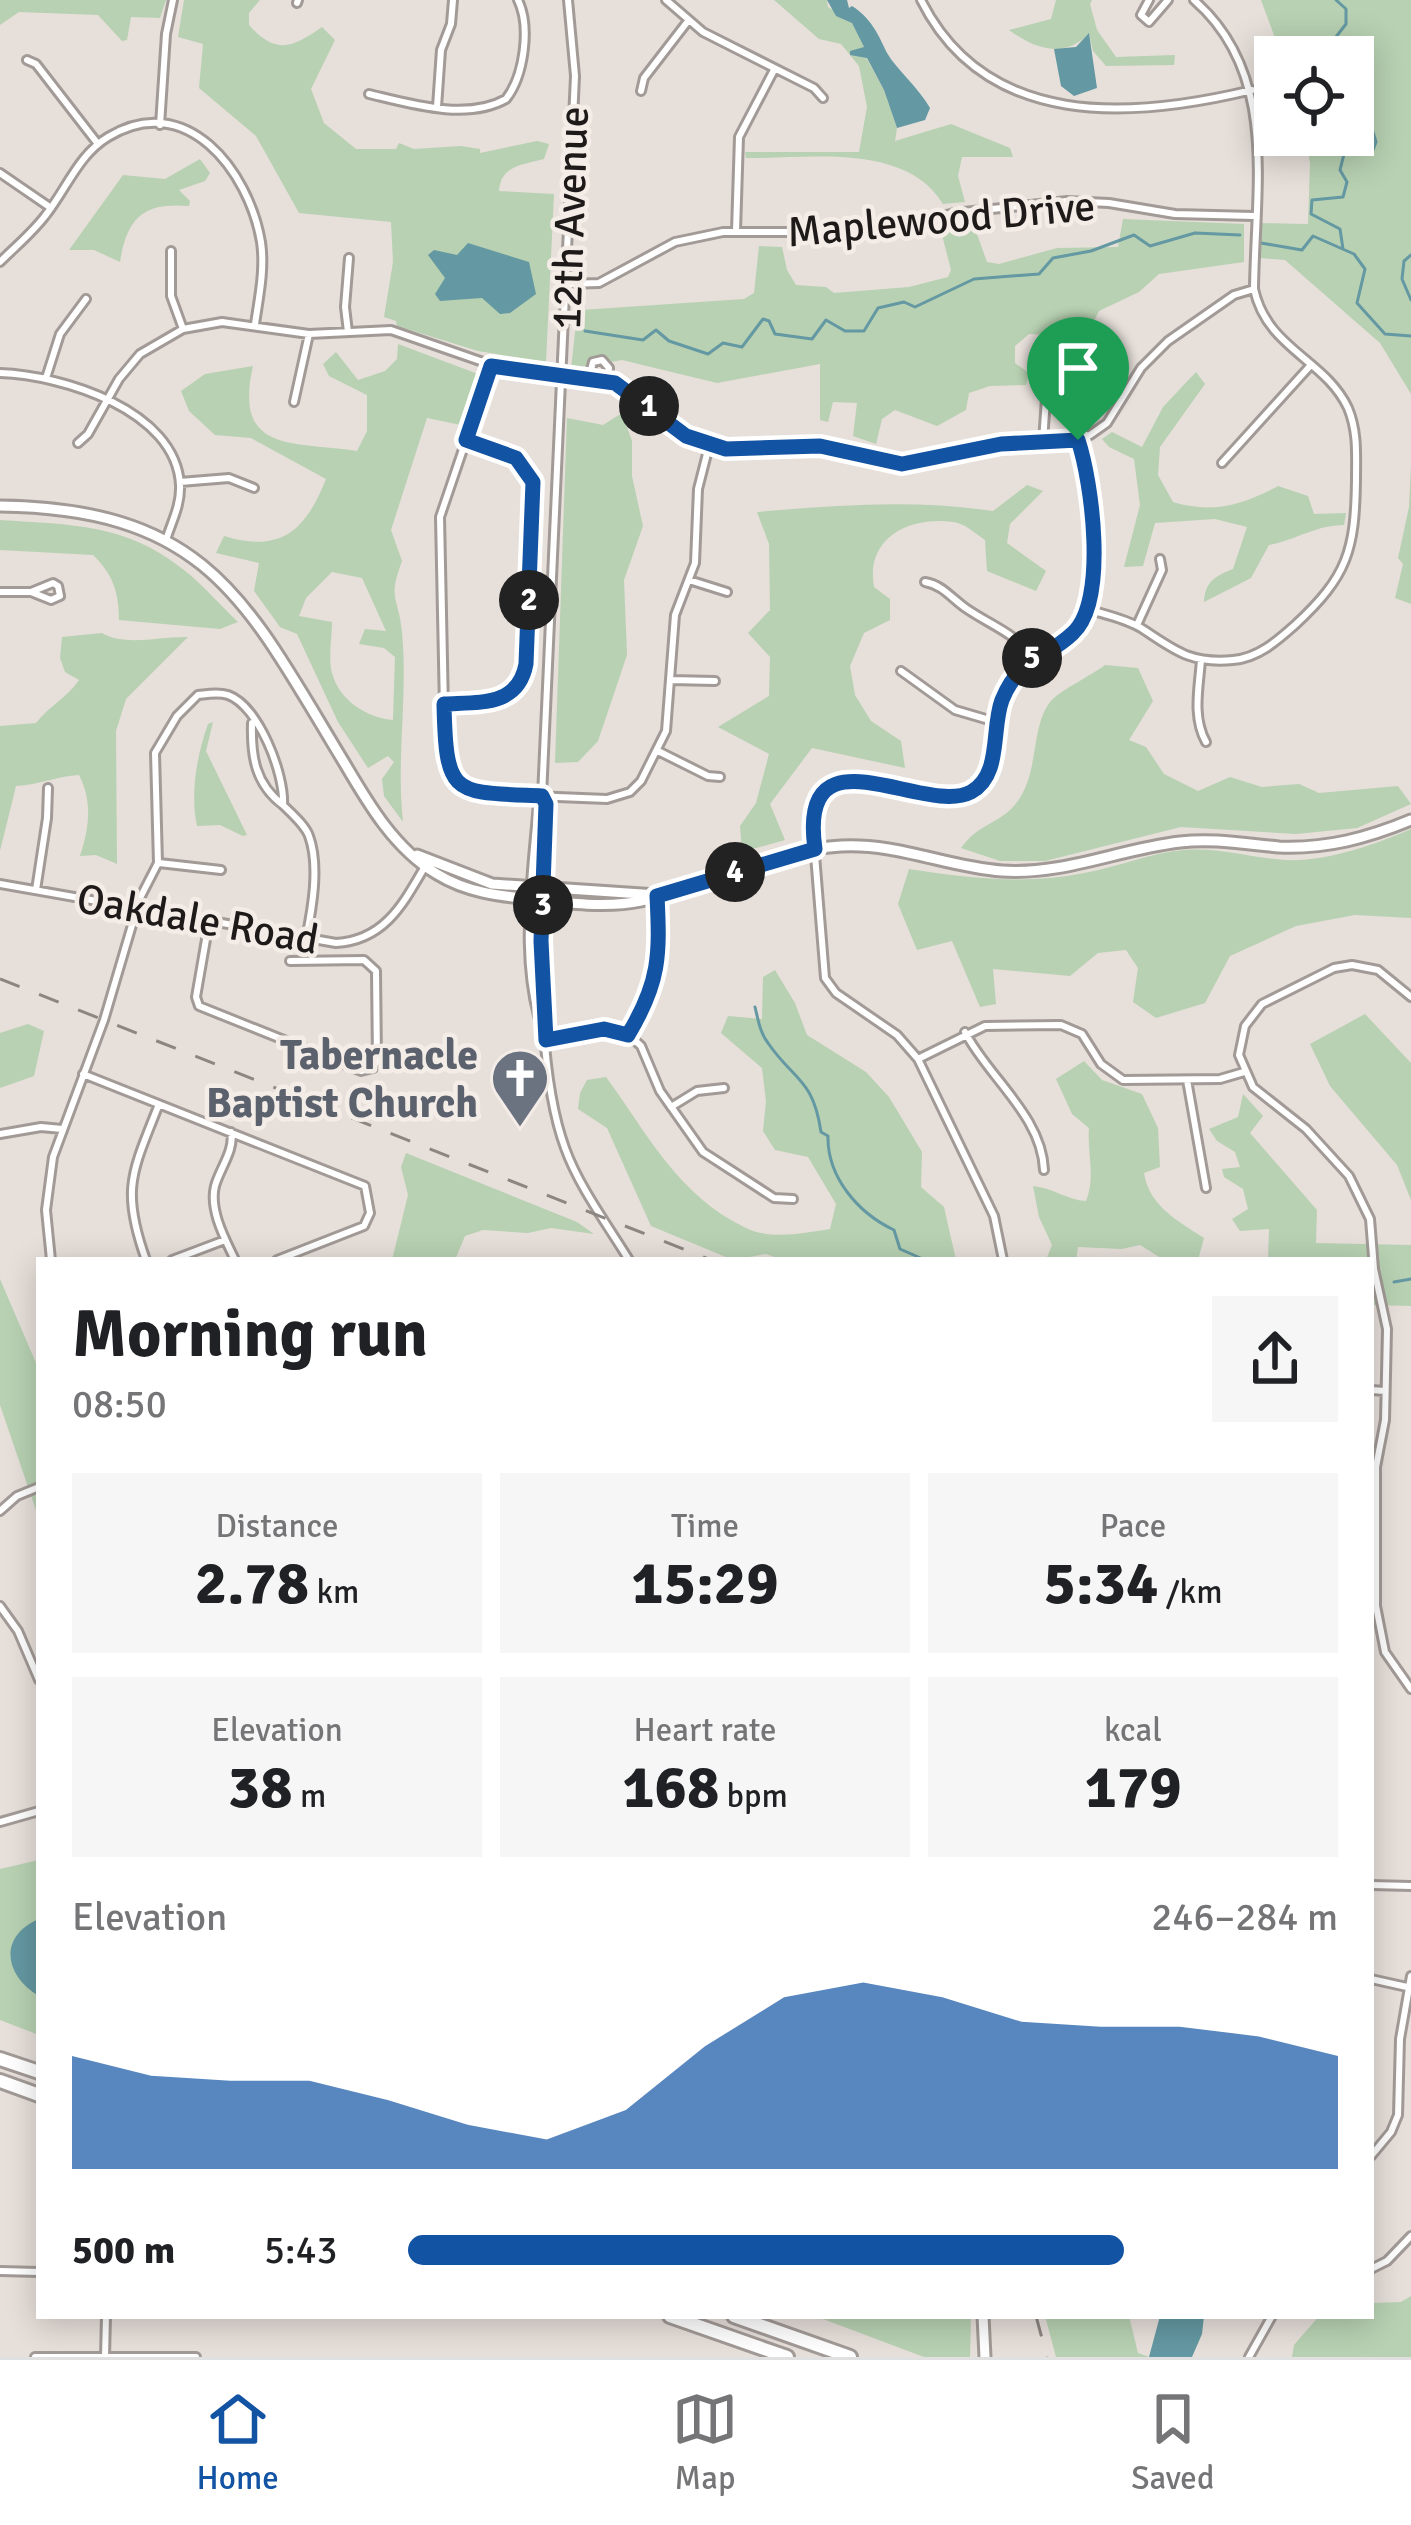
<!DOCTYPE html>
<html lang="en">
<head>
<meta charset="utf-8">
<style>
  body { margin:0; font-family:Signika,sans-serif; background:#f6f6f6; color:#202124; height:100vh; display:flex; flex-direction:column; font-size:45px; white-space:nowrap }
  * { box-sizing:border-box; margin:0 }
  p { font-size:39px; color:#757577 }
  .icon { flex:none; width:66px; height:66px; fill:none; stroke:currentColor; stroke-width:2; stroke-linecap:round; stroke-linejoin:round }
  .map { position:relative; flex:1; overflow:hidden }
  .details { position:absolute; left:36px; top:1257px; width:1338px; height:1062px; display:flex; flex-direction:column; background:#fff; border-radius:0px; box-shadow:0 6px 30px #0003 }
  .details>* { flex:none }
  .tools { position:absolute; left:1254px; top:36px; display:grid; gap:24px }
  .tools a { display:grid; place-items:center; width:120px; height:120px; border-radius:0px; background:#fff; box-shadow:0 6px 30px #0003; font-size:60px }
  .pin { position:absolute; display:grid; place-items:center; width:102px; height:102px; color:#fff; margin:-123px -51px; border-radius:50% 50% 50% 0; rotate:-45deg; box-shadow:0 0 12px #0007 }
  .pin .icon { rotate:45deg }
  .km { position:absolute; width:60px; height:60px; margin:-30px; border-radius:50%; background:#222; color:#fff; font-size:33px; line-height:60px; text-align:center }
  .round { display:grid; place-items:center; flex:none; width:126px; height:126px; border-radius:0px; background:#f6f6f6 }
  .summary { display:flex; align-items:center; justify-content:space-between; height:204px; padding:0 36px }
  h1 { font-size:66px; font-weight:800; line-height:90px }
  .figures { display:grid; grid-template-columns:repeat(3,1fr); gap:18px; height:204px; padding:12px 36px }
  .figures div { display:grid; align-content:center; border-radius:0px; background:#f6f6f6; text-align:center }
  .figures b { font-size:60px; font-weight:800 }
  .figures small { font-size:33px; font-weight:400 }
  .figures p { font-size:33px }
  .chart { height:336px; padding:24px 36px }
  .chart p { display:flex; justify-content:space-between }
  .chart svg { width:100%; height:216px; margin-top:12px; fill:#1253a3; opacity:.7 }
  ul { padding:0 36px; list-style:none; font-size:39px }
  li { display:grid; grid-template-columns:192px 144px 1fr; align-items:center; height:90px }
  li i { height:30px; border-radius:15px; background:#1253a3 }
  .tab-bar { display:flex; justify-content:space-around; align-items:center; height:168px; border-top:3px solid #e0e0e0; background:#fff; font-size:33px; color:#757577 }
  .tab-bar a { display:grid; justify-items:center; gap:6px }
  .tab-bar .selected { color:#1253a3 }
  .map>svg:first-child { display:block }
</style>
</head>
<body>
<div class="map">
<svg width="1411" height="2357" viewBox="0 0 1411 2357">
  <rect width="100%" height="100%" fill="#e6dfda"/>
  <!-- green -->
  <path fill="#b8d1b2" fill-rule="evenodd" d="M0,0h166l-6,18 -29,-1 -4,23 -5,1 -24,-26 -79,-3 -19,13z
    M184,0h76l-11,13v12c27,30 43,23 73,2l13,13 -24,49 13,34 32,26h40l3,-6 15,6 47,-3 19,3v4l57,-12 12,3 -5,15c-22,6 -43,6 -45,32l55,3 -8,168 -68,-11 -81,-25 -1,-5 -12,-4 9,-55 -2,-40 -92,-9 -43,-77 -57,-48 4,-44 -25,-7z
    M774,0h53l1,7 24,15 12,25 -2,3 22,40 13,38 -2,13 56,-17 59,24 3,9h-51l-4,19 7,26 -22,2c-38,-62 -134,-45 -197,-46l-1,-6h114l8,-45 -8,-41 -18,-22 -22,-5z
    M1056,0h36l-2,4 7,26 19,27 59,-2 -1,10 -68,1 -13,-15 -4,-17c-26,25 -54,15 -80,-4l42,-11z
    M1261,0h150v394l-31,-51 -95,-83 -25,-2 1,-35 47,1 2,-61 -5,-28h48v-78h-71z
    M200,159l10,14 -5,8 -26,9 11,11 -1,5c-45,-4 -62,11 -69,56l-26,-12h-25l54,-75 42,4z
    M957,218l15,2 15,42 12,2 58,-16 61,-1 5,-28 121,5v38l-85,12 -20,18 -40,19 -10,20 -14,6 -46,-3 -14,12v17l14,10 -3,12 -36,1 -21,7 -3,17 -29,16 -42,-16 -13,9 -6,25 -23,-8 4,-33 -24,-1 -5,20 -8,-2v-56l-103,19 -95,-23 -51,9 6,-55 4,-4 163,-11 10,-6 5,-47 23,1 5,23 9,15 30,2 8,6 75,-6 39,-10 3,-7 -11,-43z
    M398,344l80,30 -17,51 -34,-7 -36,112 11,31c-15,40 -3,35 0,72 6,62 -6,125 1,189l-19,-26 -2,-17 12,-17 -6,-6 -20,12 -30,-46 -41,-88 -17,-7 -26,-36 5,-28 -43,-10 8,-17c56,17 81,-4 102,-57l-75,-41 -36,-3 -26,-24 -8,-20 24,-17 48,-8c-20,88 40,75 104,85l10,-20v-36l-38,-19 -6,-12 13,-12 22,28 27,-9 12,-12zM332,572l30,6 24,53 -21,-2 -6,15 25,4 11,9 -2,63c-26,-2 -54,-20 -61,-47 -4,-14 0,-36 0,-51l-33,-6 7,-18z
    M1196,372l9,12 -45,63 -2,28 15,27c39,12 70,3 105,-16l30,10 6,18 32,-1 -2,12c-28,0 -48,15 -75,20l-18,33 -47,24c1,-21 12,-26 29,-33l14,-42 -32,-8 -60,4 -12,43 -19,1 16,-62 -6,-46 -25,-12 -7,-8 10,-7 30,15 21,-40z
    M622,413l10,28v35l11,50 -19,54 3,75 -29,86 -20,21 -23,1 12,-345 36,7z
    M1411,465v139l-16,-6 8,-34 -5,-6 11,-51z
    M1027,485l16,6 -33,33 -3,19 39,28 -10,20 -49,-20 -2,-31c-10,-7 -21,-17 -32,-18 -44,-6 -88,16 -79,65l16,12v21l-26,13 -14,33 5,29 16,26 30,20 4,27 -93,-20 -42,56 15,36 -43,12 -2,-26 16,-23 13,-49 -51,-27 51,-31 1,-39 -22,-24 22,-23 -1,-66 -12,-32c80,-7 157,-13 236,-1z
    M0,520c72,5 125,3 184,50 19,15 36,35 54,52l-18,7 -101,-9c0,-27 -6,-46 -26,-65l-93,-5z
    M102,633c24,14 58,3 86,4l-62,62 -10,32 1,133 -21,-9 -16,1c9,-28 13,-54 -1,-81 -22,1 -40,10 -63,11l-16,65v-125l36,-3c13,-17 32,-26 43,-43l-14,-8 -5,-14 2,-21z
    M1105,665l33,3 15,33 -24,39 17,7 18,27 34,17 32,-14 32,10 37,-3 20,9 79,-7 13,18 -54,24 -61,6 -115,-7 -136,34h-45l-39,-13c16,-23 34,-23 51,-40 29,-30 17,-78 38,-106 9,-11 42,-27 55,-37z
    M213,722l-7,29 41,84 -4,1 -23,-11 -23,1c-7,-33 0,-71 11,-102z
    M1411,829v89l-56,-3 -59,11 -66,30 -25,47 -49,15 -23,-16 5,-34 -12,-18 -28,3 -28,23 -77,-7 3,35 -16,3 -28,-66 -35,9 -19,-46 11,-35c58,9 116,16 175,4 34,-6 65,-20 100,-23 35,-3 67,8 101,10 41,2 89,-15 126,-31z
    M775,970l20,33 12,32 59,37 23,25 33,55 -1,35 23,20 12,53h-173l-17,-6 -33,6 -82,-34 -44,-98 -29,-19 2,-16 7,-13 19,-3c42,57 71,118 140,151 24,12 58,5 84,1l6,-25 -28,-47 -33,-7 -12,-19 3,-30 -4,-33 -41,-35 7,-17 34,3 1,-42z
    M1365,1014l46,49v137l-14,-35 -67,-79 -20,-42z
    M28,1024l16,7 -10,45 -34,12v-55z
    M1084,1061l18,19 40,14 16,34 2,39 -16,6c5,33 34,48 60,65l-6,22h-34l-24,-15 -18,4 -44,-2 -2,13h-30l6,-15 -13,-28 -6,-31c20,2 34,14 53,15 10,-25 1,-47 3,-73l-17,-14 -16,-35z
    M1243,1094l20,22 -13,17 67,77 -1,33 95,2v61l-40,-1v-45h-103l1,-31 -29,2 -8,-12 16,-10 -5,-20 -19,-12 -2,-8 18,-2 -5,-15 -18,-11 -8,-12 29,-12z
    M406,1153l171,69 17,12 -43,-6 -23,5 -45,-3 -18,6 -10,24h-63l16,-65 -7,-28z
    M0,1279l39,91v149l-39,-114z
    M39,1860v175l-39,-15v-151z
    M1411,2296v61h-119l2,-12 25,-29h52v-13l30,-1z
    M815,2316h156l-1,41h-46z
    M1045,2316h84l9,37 11,4h-93z"/>
  <!-- water -->
  <path fill="#6498a2" d="M827,0h20l2,8 3,-2c19,12 26,28 35,47 10,17 31,34 43,55l-5,12 -28,8 -13,-38 -17,-32 -17,-3v-4l14,-4 -12,-24 -16,-7z
    M1089,33l8,55 -23,8 -13,-10 -7,-37 22,-2z
    M468,243l61,19 7,32 -26,19 -10,1 -18,-16 -42,3 -5,-7 10,-16 -17,-23 6,-5 23,5z
    M39,1919v77c-37,-22 -39,-61 0,-77z
    M1160,2316h44l-2,18 -10,23h-43z"/>
  <g fill="none" stroke-linecap="round" stroke-linejoin="round">
    <!-- stream -->
    <path stroke="#6498a2" stroke-width="3" d="M1336,0l10,9v15l-14,18 5,8 18,2 6,5 -2,11h-6
      M1261,243l41,7 11,-14 41,18 11,15 -8,34 28,31 26,2
      M1343,249l-3,-20 -29,-15 1,-14 31,-3 4,-15 -7,-12 6,-24 14,6 13,-2 3,-8 -7,-23 -16,-3
      M1411,255l-7,6 -2,18 9,21
      M585,331l58,9 13,-10 13,11 39,13 15,-11 19,4 21,-28 6,2 6,13 37,5 14,-19 19,11h19l14,-23 26,-6 11,5 59,-28 65,-5 14,-16 38,-7 43,-16 16,11 45,-13 45,2
      M755,1007c3,12 5,26 13,36 26,38 45,35 53,89l7,4c-1,41 30,77 66,94l6,19 25,11
      M1394,1282l17,-3"/>
    <!-- minor casing -->
    <g stroke="#a29a96" stroke-width="12">
      <path id="minor" d="M666,0l37,32 111,56 9,10
        M921,0c65,130 211,119 331,90
        M1149,0l-8,15 8,7 19,-22
        M297,3l1,-3
        M27,60l9,4 62,80
        M641,91l3,-13 44,-57
        M369,94c42,10 98,27 137,5 18,-23 25,-72 12,-99
        M437,107l4,-57 10,-26 2,-24
        M160,125l6,-91 7,-34
        M0,173l51,35
        M736,231l3,-94 35,-67
        M171,251v45l12,33
        M0,262c15,-15 32,-29 45,-46 21,-26 33,-61 63,-79 78,-48 141,34 153,105 4,27 -2,55 -6,82
        M566,284l33,-1 76,-41 48,-10h160l71,-19 113,-12 42,2 66,11 79,2
        M348,332l-3,-25 4,-49
        M491,367l-51,150 5,240 14,27 21,10 127,5 23,-7 11,-11 25,-50 9,-116 20,-52 3,-74 11,-43
        M0,373c62,2 176,37 180,112 1,20 -8,36 -14,55
        M589,377l4,-15 9,-2 7,8 -2,12
        M46,378l14,-44 26,-35
        M294,402l15,-68
        M1043,441l4,-56
        M78,443l10,-9 31,-55 21,-25 43,-25 39,-7 87,12 82,-4 115,40 109,13 72,53 27,11 106,-1 70,17h21l73,-17 77,-4 29,-7 17,-12 34,-55 27,-27 66,-46 20,-6
        M1222,463l88,-97
        M180,482l49,-4 25,10
        M689,580l38,12
        M925,582c18,3 27,17 42,27 27,18 44,22 67,48
        M0,592h31l20,8 9,-4 -2,-10 -5,-3 -22,9
        M1090,610c17,5 36,9 51,18 34,22 48,36 92,32 25,-2 44,-19 62,-35 53,-49 60,-75 61,-145 0,-25 2,-48 -8,-72 -23,-49 -81,-59 -94,-119 1,-102 25,-215 -60,-289
        M1137,625l25,-55 -2,-11
        M1201,660c-2,27 -9,57 5,82
        M901,671l54,39 41,12
        M670,680l45,1
        M445,703c36,0 73,4 82,-39l6,-182 -17,-24 -50,-19
        M252,723c-1,33 3,61 31,82
        M658,751l50,25 12,1
        M542,796l4,8 -2,84
        M159,863l62,7
        M0,884l336,59c50,-3 68,-41 91,-80
        M36,890l11,-72 1,-30
        M543,901c-4,69 -2,182 22,247 14,39 42,76 64,112
        M209,922l-13,75 3,9 162,65 12,-3 4,-8 -1,-89 -12,-11 -74,1
        M1411,997l-33,-27 -26,-5 -18,3 -72,36 -17,22 -6,29 14,32 53,42 43,47 21,43 4,50 13,60 -2,91 -9,47v139l9,46 26,37
        M965,1032c23,45 77,84 79,138
        M629,1035c30,-53 31,-80 28,-139
        M546,1040c-29,-72 -14,-161 -8,-237l4,-7 33,-720 -7,-76
        M546,1040l58,-11 25,6 12,11 19,45 43,61 71,46 19,1
        M918,1059l67,-33 76,-1 21,9 19,30 22,16 97,-1 24,-7
        M83,1074l282,112 5,27 -6,13 -87,34
        M1187,1080l19,108
        M671,1107l26,-16 27,-3
        M231,1132c4,18 -11,36 -16,54 -6,24 10,53 20,74
        M0,1134l41,-7 21,2
        M51,1260l-5,-50 7,-53 51,-137 36,-122 18,-35 -3,-110 22,-37 21,-21c10,-1 20,-3 30,0 31,11 57,80 55,110 9,9 22,20 26,31 11,30 3,73 -3,103
        M146,1260c-26,-72 -13,-89 13,-156
        M172,1260l53,-20
        M1003,1260l-9,-44 -76,-157 -21,-24 -61,-42 -11,-15 -13,-160c19,-77 112,-6 155,-25 36,-15 23,-68 38,-99 21,-44 49,-37 74,-66 27,-31 12,-150 0,-188
        M1371,1390l14,1
        M0,1511l17,-15 22,-9
        M0,1606l18,25 21,49
        M0,1822l39,-11
        M1371,1885l40,1
        M1371,1979l36,8
        M1371,2156l20,-24 7,-17 2,-76 11,-63
        M1371,2269l16,-8 24,-25
        M0,2271l39,1
        M35,2357h161
        M105,2357l1,-41
        M1249,2357l23,-41"/>
    </g>
    <!-- major casing -->
    <g stroke="#a29a96" stroke-width="15">
      <path id="major" d="M0,506c210,3 247,97 345,258 24,41 50,85 92,110 29,18 62,22 95,25 34,4 76,9 109,2 68,-15 130,-51 200,-55 57,-3 106,21 161,25 63,4 117,-22 178,-29 34,-4 65,2 99,5 47,2 89,-9 132,-27
        M417,855l75,29 165,11
        M983,2316l2,41"/>
    </g>
    <!-- highway casing -->
    <g stroke="#a29a96" stroke-width="18">
      <path id="highway" d="M0,2059l39,13
        M0,2081l39,14
        M670,2316l117,41
        M734,2316l116,41"/>
    </g>
    <!-- minor -->
    <use href="#minor" stroke="#fff" stroke-width="6"/>
    <!-- major -->
    <use href="#major" stroke="#fff" stroke-width="9"/>
    <!-- highway -->
    <use href="#highway" stroke="#fff" stroke-width="12"/>
    <!-- rail -->
    <path stroke="#8c8683" stroke-width="3" stroke-dasharray="21 21" stroke-linecap="butt" d="M0,979l711,281
      M1036,2316l11,41"/>
  </g>
  <g fill="none" stroke-linecap="round" stroke-linejoin="round">
    <!-- route casing -->
    <g stroke="#fff" stroke-width="24">
      <path id="route" d="M491,366l124,17 71,53 40,13 94,-3 82,18 99,-20 77,-4c14,42 30,161 -5,193 -28,27 -53,23 -71,67 -11,29 0,75 -31,92 -47,25 -174,-69 -156,57l-158,47c3,59 3,86 -29,139l-24,-6 -58,11 -5,-99 5,-137 -4,-8c-89,-4 -96,2 -98,-92 35,-2 74,3 82,-40l7,-182 -17,-24 -50,-18z"/>
    </g>
    <!-- route -->
    <use href="#route" stroke="#1253a3" stroke-width="15"/>
  </g>
  <!-- icons -->
  <defs>
    <g id="church-pin" transform="scale(3)"><path d="M0 17L-7.5 6A9.5 9.5 0 1 1 7.5 6Z" fill="#6b7280" stroke="#f4ece7"/><path d="M-1.2-6h2.4v3.5h3.3v2.4h-3.3V6h-2.4V-.1h-3.3v-2.4h3.3Z" fill="#fff"/></g>
  </defs>
  <g fill-rule="evenodd">
    <use href="#church-pin" x="520" y="1078"/>
  </g>
  <g text-anchor="middle" stroke-width="9" stroke-linejoin="round" paint-order="stroke">
    <!-- street labels -->
    <g font-size="42" fill="#1d1a19" stroke="#f4ece7">
      <text transform="translate(569 218) rotate(-88)" y="15">12th Avenue</text>
      <text transform="translate(941 218) rotate(-5)" y="15">Maplewood Drive</text>
      <text transform="translate(198 918) rotate(10)" y="15">Oakdale Road</text>
    </g>
    <!-- worship labels -->
    <g font-size="42" font-weight="bold" fill="#5b616d" stroke="#f4ece7" text-anchor="end">
      <text x="478" y="1069">Tabernacle<tspan x="478" dy="48">Baptist Church</tspan></text>
    </g>
  </g>
</svg>
<div class="tools">
<a><svg class="icon" aria-label="locate" viewBox="0 0 24 24"><circle cx="12" cy="12" r="6"/><path d="M12 2v4M12 18v4M2 12h4M18 12h4"/></svg></a>
</div>
<div class="pin" style="left:1078px;top:440px;background:#1e9e55"><svg class="icon" aria-label="arrive" viewBox="0 0 24 24"><path d="M6 21V4h12l-3 4 3 4H6"/></svg></div>
<b class="km" style="left:649px;top:406px">1</b>
<b class="km" style="left:529px;top:600px">2</b>
<b class="km" style="left:543px;top:905px">3</b>
<b class="km" style="left:735px;top:872px">4</b>
<b class="km" style="left:1032px;top:658px">5</b>
<section class="details">
<div class="summary"><div><h1>Morning run</h1><p>08:50</p></div><a class="round"><svg class="icon" aria-label="share" viewBox="0 0 24 24"><path d="M12 15V3M7 8l5-5 5 5M5 13v7h14v-7"/></svg></a></div>
<div class="figures">
<div><p>Distance</p><b>2.78<small> km</small></b></div>
<div><p>Time</p><b>15:29</b></div>
<div><p>Pace</p><b>5:34<small> /km</small></b></div>
</div>
<div class="figures">
<div><p>Elevation</p><b>38<small> m</small></b></div>
<div><p>Heart rate</p><b>168<small> bpm</small></b></div>
<div><p>kcal</p><b>179</b></div>
</div>
<div class="chart"><p><span>Elevation</span>246–284 m</p>
<svg viewBox="0 0 160 44" preserveAspectRatio="none"><path d="M0 44V21L10 25L20 26L30 26L40 30L50 35L60 38L70 32L80 19L90 9L100 6L110 9L120 14L130 15L140 15L150 17L160 21V44z"/></svg>
</div>
<ul>
<li><b>500 m</b>5:43<i style="width:77%"></i></li>
</ul>
</section>
</div>
<nav class="tab-bar">
<a class="selected"><svg class="icon" aria-label="home" viewBox="0 0 24 24"><path d="M3 11l9-7 9 7M6 9v11h12V9"/></svg>Home</a>
<a><svg class="icon" aria-label="map" viewBox="0 0 24 24"><path d="M3 6l6-2 6 2 6-2v14l-6 2-6-2-6 2zM9 4v14M15 6v14"/></svg>Map</a>
<a><svg class="icon" aria-label="saved" viewBox="0 0 24 24"><path d="M7 4h10v16l-5-4-5 4z"/></svg>Saved</a>
</nav>
</body>
</html>
